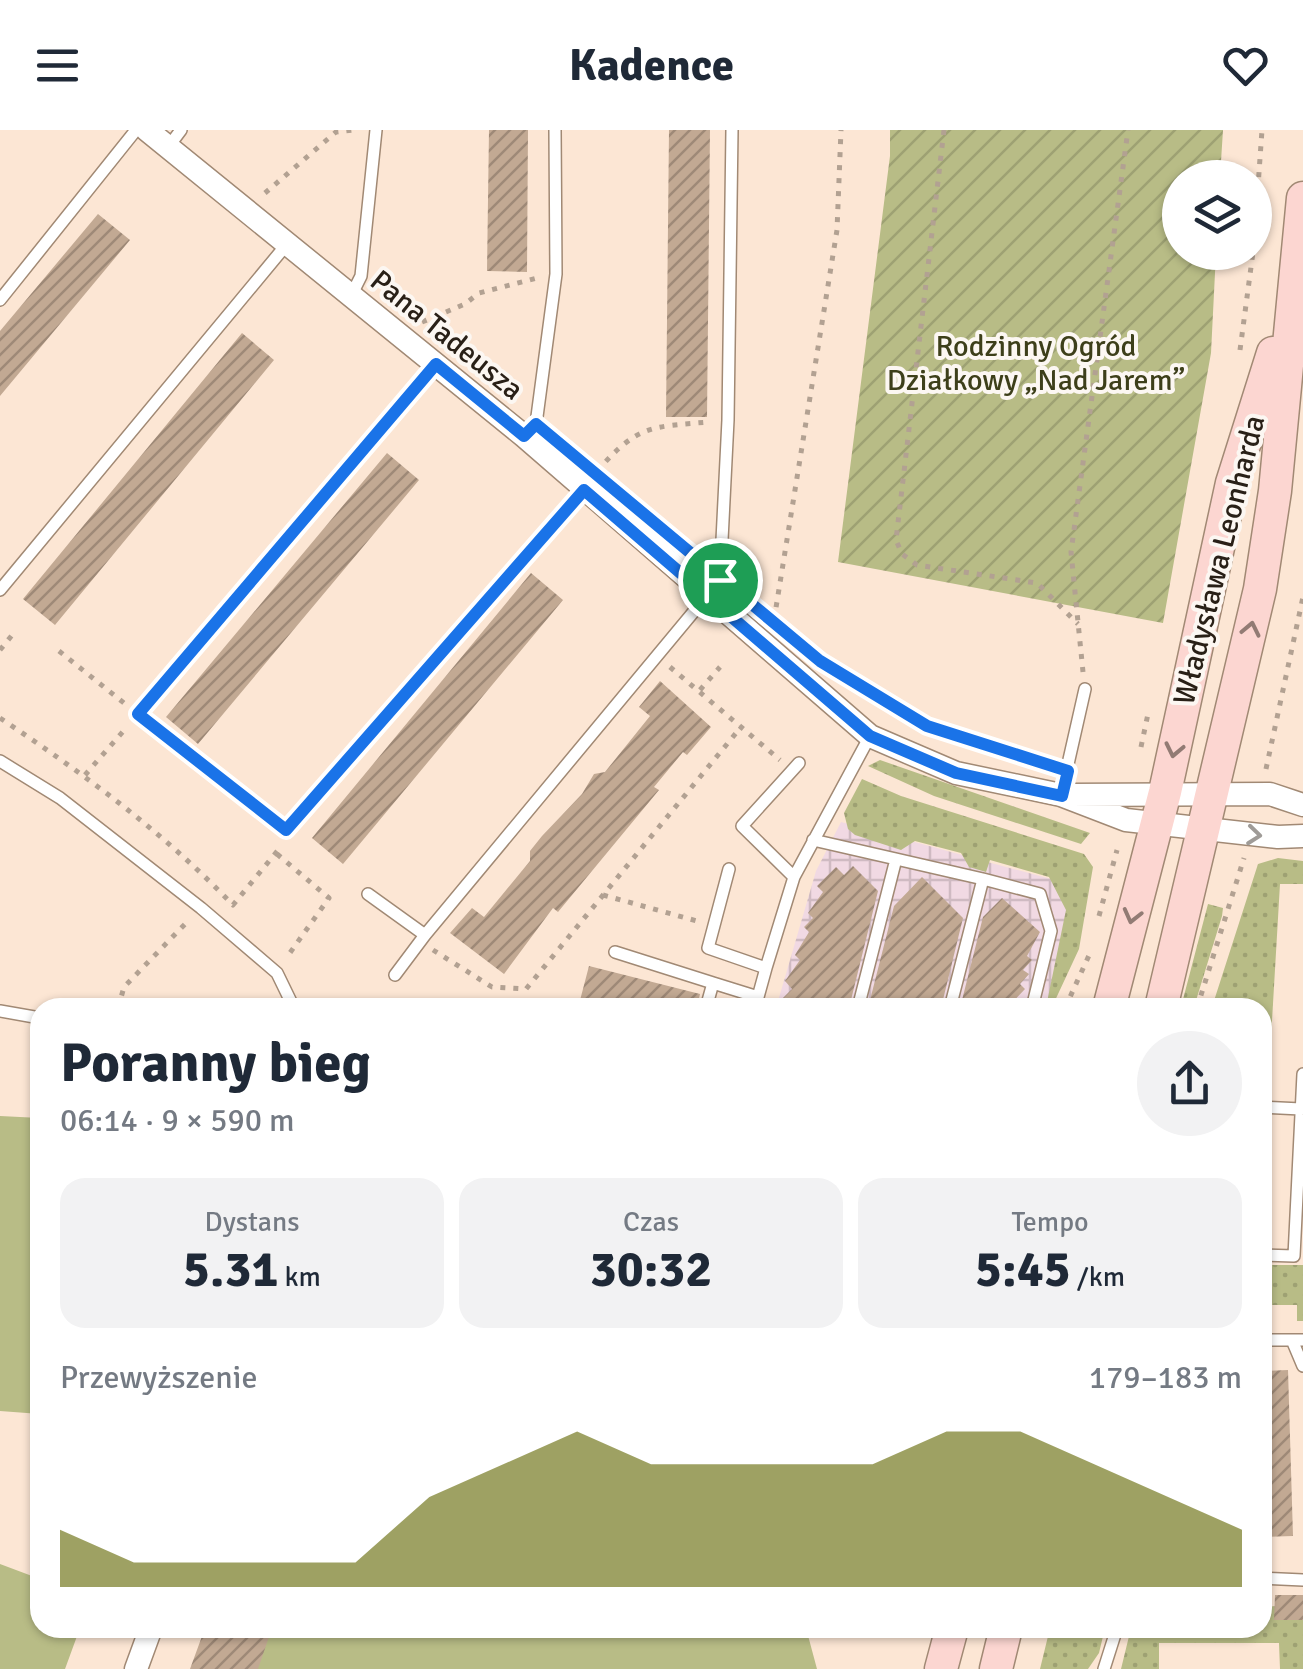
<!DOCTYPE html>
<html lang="pl">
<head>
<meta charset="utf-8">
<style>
  body { margin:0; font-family:Signika,sans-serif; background:#f2f2f3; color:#1f2937; height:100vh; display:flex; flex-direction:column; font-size:38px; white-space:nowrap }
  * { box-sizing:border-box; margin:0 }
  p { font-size:32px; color:#747a83 }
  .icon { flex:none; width:55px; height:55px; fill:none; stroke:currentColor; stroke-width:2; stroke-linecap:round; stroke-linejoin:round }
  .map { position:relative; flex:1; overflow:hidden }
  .sheet { position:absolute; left:30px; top:868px; width:1242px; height:640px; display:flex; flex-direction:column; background:#fff; border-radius:30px; box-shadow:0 2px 8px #0004 }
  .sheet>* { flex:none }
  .tools { position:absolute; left:1162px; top:30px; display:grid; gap:20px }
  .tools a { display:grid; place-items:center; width:110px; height:110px; border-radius:50%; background:#fff; box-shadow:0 2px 8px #0004; font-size:50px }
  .pin { position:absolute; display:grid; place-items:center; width:85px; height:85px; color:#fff; margin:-42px; border:5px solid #fff; border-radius:50%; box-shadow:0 2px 10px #0007 }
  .round { display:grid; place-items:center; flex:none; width:105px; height:105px; border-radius:52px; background:#f2f2f3 }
  .head { display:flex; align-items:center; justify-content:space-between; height:170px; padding:0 30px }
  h1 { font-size:55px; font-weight:800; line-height:75px }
  .stats { display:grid; grid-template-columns:repeat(3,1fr); gap:15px; height:170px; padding:10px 30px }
  .stats div { display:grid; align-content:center; border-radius:25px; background:#f2f2f3; text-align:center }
  .stats b { font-size:50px; font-weight:800 }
  .stats small { font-size:28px; font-weight:400 }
  .stats p { font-size:28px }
  .chart { height:280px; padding:20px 30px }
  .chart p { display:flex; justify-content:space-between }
  .chart svg { width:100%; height:180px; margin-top:10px; fill:#767a22; opacity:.7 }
  header { display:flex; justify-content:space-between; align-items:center; height:130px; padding:0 30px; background:#fff; font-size:45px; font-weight:800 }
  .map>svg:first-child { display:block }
</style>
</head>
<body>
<header><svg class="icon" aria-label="menu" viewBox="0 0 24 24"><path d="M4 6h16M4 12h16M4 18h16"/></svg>Kadence<svg class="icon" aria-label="heart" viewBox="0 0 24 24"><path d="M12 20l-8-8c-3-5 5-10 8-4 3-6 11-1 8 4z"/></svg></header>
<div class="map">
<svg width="1303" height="1539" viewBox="0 0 1303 1539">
  <defs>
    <pattern id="industrial-grid" width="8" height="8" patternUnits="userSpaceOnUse" patternTransform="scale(2.5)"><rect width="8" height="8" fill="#f1d9e3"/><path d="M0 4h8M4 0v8" fill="none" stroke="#cfbac2"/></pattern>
    <pattern id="grass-dots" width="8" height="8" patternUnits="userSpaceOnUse" patternTransform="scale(2.5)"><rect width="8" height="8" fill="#b8bc86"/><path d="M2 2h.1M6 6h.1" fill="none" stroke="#9ea173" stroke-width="1.8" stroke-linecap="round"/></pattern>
    <pattern id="garden-furrows" width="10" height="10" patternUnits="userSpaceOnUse" patternTransform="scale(2.5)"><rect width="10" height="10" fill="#b8bc86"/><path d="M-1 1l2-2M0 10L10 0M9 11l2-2" fill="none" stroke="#9ea173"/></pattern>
    <pattern id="building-hatch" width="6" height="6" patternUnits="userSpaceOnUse" patternTransform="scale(2.5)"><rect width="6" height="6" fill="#c2a993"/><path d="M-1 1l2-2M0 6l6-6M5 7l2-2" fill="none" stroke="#9e8977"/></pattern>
  </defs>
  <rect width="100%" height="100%" fill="#fce6d4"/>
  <!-- industrial -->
  <path fill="url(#industrial-grid)" d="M841,692l239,65 -30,120 -274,1 40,-137z"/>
  <!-- grass -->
  <path fill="url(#grass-dots)" d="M880,630l210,73 -9,11 -147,-48 -66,-30z
    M862,649l39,17 183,58 9,13 -14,82 -27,58h-6l20,-97 -17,-33 -59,-17 -4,12 -17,-5 -8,-14 -46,-12 -14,9 -46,-15 -7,-6 -4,-16z
    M1278,728l25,3v23h-23l-11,188 -6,-1 -1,-63 -50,-1 46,-143z
    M1208,774l15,4 -1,8 -28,91h-13z
    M1263,1135h40v56h-6v-16h-34z
    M1263,1476l40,1v62h-23l-1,-26h-120v26h-38l10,-41h131z
    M1050,1498h55l-6,25 -11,16h-48z"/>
  <!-- garden -->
  <path fill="url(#garden-furrows)" d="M890,0h333l-3,47 -40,1v74l36,1 -5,100 -48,270 -325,-61 52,-406z"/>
  <!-- pitch -->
  <path fill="#b8bc86" d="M0,986l40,2v296l-40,-3z
    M0,1434l40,15v49h40l-15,41h-65z
    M206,1498h600l11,41h-625z"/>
  <!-- building -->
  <path fill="url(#building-hatch)" d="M489,0h39l-1,142 -40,-1z
    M669,0h41l-3,287h-41z
    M98,84l32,26 -130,156v-65z
    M242,203l32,27 -219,265 -32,-26z
    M387,323l32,27 -221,264 -32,-27z
    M531,443l32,27 -220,264 -31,-26z
    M660,551l51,46 -24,28 -4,-3 -29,35 5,3 -101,122 -5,-4 -49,66 -54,-41 22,-25 12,9 46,-56v-10l12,-15 40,-42 12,-20 11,-2 45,-56 -11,-9z
    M853,736l25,25 -29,117h-76l19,-19 -7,-8 15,-21 -5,-5 14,-23 -5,-5 9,-9 -5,-5 15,-21 -6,-6 19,-19 8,8z
    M922,747l41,41 -22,90h-73l26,-102z
    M1002,768l38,34 -13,24 5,4 -9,10 6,4 -9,10 5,5 -18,19h-47l23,-91z
    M589,836l111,28 -3,14h-119z
    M1288,1240l5,166 -31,1v-166z
    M1275,1465h28v25h-29z
    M205,1498h67l-14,41h-68z"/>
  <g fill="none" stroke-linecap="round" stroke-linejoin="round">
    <!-- service casing -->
    <g stroke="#a18974" stroke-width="14">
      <path id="service" d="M169,16l12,-16
        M351,166l10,-20 15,-146
        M0,170l136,-170
        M524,306l12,-12 20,-150 -1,-144
        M0,460l287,-346
        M138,585l298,-351
        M0,631l60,37 141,110 76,65 17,35
        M1061,665l24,-106
        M286,700l298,-340
        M813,710l83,19 -38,149
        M896,729l87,20 -33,129
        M729,739l-21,79 58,20 28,-91 -52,-51 57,-63
        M794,747l76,-141
        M983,749l57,15 11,37 -19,77
        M368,764l57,41 295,-355 8,-160 4,-290
        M615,822l98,31 -7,25
        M395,845l30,-40
        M713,853l45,14
        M755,878l11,-40
        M0,881l40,7
        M1262,977l39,2
        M1262,1125l32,1 9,-182
        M1262,1210h41
        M1292,1210l11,26
        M1262,1448l41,2
        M1104,1539l13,-41"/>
    </g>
    <!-- minor casing -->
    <g stroke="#a18974" stroke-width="25">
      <path id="minor" d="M147,0l377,306 346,300 86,37 105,22 65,25 152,17 25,-1
        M1070,665l200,-1 33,11
        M136,1539l15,-41"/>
    </g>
    <!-- secondary casing -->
    <g stroke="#a18974" stroke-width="35">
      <path id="secondary" d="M1109,878l56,-216 67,-309 41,-130
        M1161,878l99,-419 15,-98 28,-293
        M941,1539l11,-41
        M996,1539l10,-41"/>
    </g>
    <!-- path -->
    <path stroke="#b2a192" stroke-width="5" stroke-dasharray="5 8" stroke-linecap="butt" d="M944,0l-48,410 6,14 15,11 120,18 41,41
      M265,63l71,-61 17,-2
      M1255,99l7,-99
      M422,192l43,-18 14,-11 58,-15
      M1240,220l13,-98
      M597,341c41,-46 52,-44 112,-49
      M774,490l63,-390 4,-100
      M0,520l13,-16
      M59,521l65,52
      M670,537l110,93
      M1083,542l-12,-120 57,-422
      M838,543l89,53 115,37
      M700,560l20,-23
      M0,588c84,56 163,114 233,187l46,-56
      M152,595l121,95
      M1141,617l8,-38
      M1266,639l37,-172
      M85,645l41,-47
      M277,724l52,44 -42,59
      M603,765l94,26
      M1099,786l18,-66
      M433,820l59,37 34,2 215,-262
      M118,878l6,-21 63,-65
      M1065,878l26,-57
      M1197,878l47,-150"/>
    <!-- service -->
    <use href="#service" stroke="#fff" stroke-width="11"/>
    <!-- minor -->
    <use href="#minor" stroke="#fff" stroke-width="22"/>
    <!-- secondary -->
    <use href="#secondary" stroke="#fcd6d1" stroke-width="32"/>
  </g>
  <!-- one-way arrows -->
  <defs><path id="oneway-chevron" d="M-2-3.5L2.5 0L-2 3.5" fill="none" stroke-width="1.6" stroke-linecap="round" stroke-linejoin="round" transform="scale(2.5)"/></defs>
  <g stroke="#927b74">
    <use href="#oneway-chevron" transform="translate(1251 499) rotate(-78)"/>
    <use href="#oneway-chevron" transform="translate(1174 620) rotate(102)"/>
    <use href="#oneway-chevron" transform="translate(1132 786) rotate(104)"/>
  </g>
  <use stroke="#9f9b97" href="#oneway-chevron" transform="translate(1254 705) rotate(6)"/>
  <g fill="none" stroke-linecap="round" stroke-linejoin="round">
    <!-- route casing -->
    <g stroke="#fff" stroke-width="20">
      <path id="route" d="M436,234l88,72 12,-12 284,237 107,65 141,45 -6,25 -106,-23 -86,-37 -286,-246 -298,340 -148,-116z"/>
    </g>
    <!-- route -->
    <use href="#route" stroke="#1a73e8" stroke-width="12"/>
  </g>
  <g text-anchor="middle" stroke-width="8" stroke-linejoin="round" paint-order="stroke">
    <!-- street labels -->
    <g font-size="30" fill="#292017" stroke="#fcf7f2">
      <text transform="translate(447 205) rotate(39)" y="10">Pana Tadeusza</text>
      <text transform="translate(1219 430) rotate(-76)" y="10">Władysława Leonharda</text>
    </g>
    <!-- park labels -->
    <g font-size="30" fill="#3d3f1a" stroke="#fcf7f2">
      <text x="1036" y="226">Rodzinny Ogród<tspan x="1036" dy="34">Działkowy „Nad Jarem”</tspan></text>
    </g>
  </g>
</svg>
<div class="tools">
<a><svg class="icon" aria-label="layers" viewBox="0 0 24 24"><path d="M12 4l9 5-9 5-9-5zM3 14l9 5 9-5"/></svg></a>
</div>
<div class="pin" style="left:720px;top:450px;background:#1e9e55"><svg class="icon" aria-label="arrive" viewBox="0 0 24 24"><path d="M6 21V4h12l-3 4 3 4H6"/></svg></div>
<section class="sheet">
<div class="head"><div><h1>Poranny bieg</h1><p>06:14 · 9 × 590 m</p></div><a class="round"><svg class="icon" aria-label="share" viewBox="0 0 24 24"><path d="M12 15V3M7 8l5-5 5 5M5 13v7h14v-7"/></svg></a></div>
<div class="stats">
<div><p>Dystans</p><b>5.31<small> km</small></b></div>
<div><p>Czas</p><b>30:32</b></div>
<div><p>Tempo</p><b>5:45<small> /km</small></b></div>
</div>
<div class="chart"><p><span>Przewyższenie</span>179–183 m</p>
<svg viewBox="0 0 160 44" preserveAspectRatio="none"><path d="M0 44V30L10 38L20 38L30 38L40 38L50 22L60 14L70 6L80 14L90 14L100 14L110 14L120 6L130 6L140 14L150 22L160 30V44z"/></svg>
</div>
</section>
</div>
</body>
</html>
